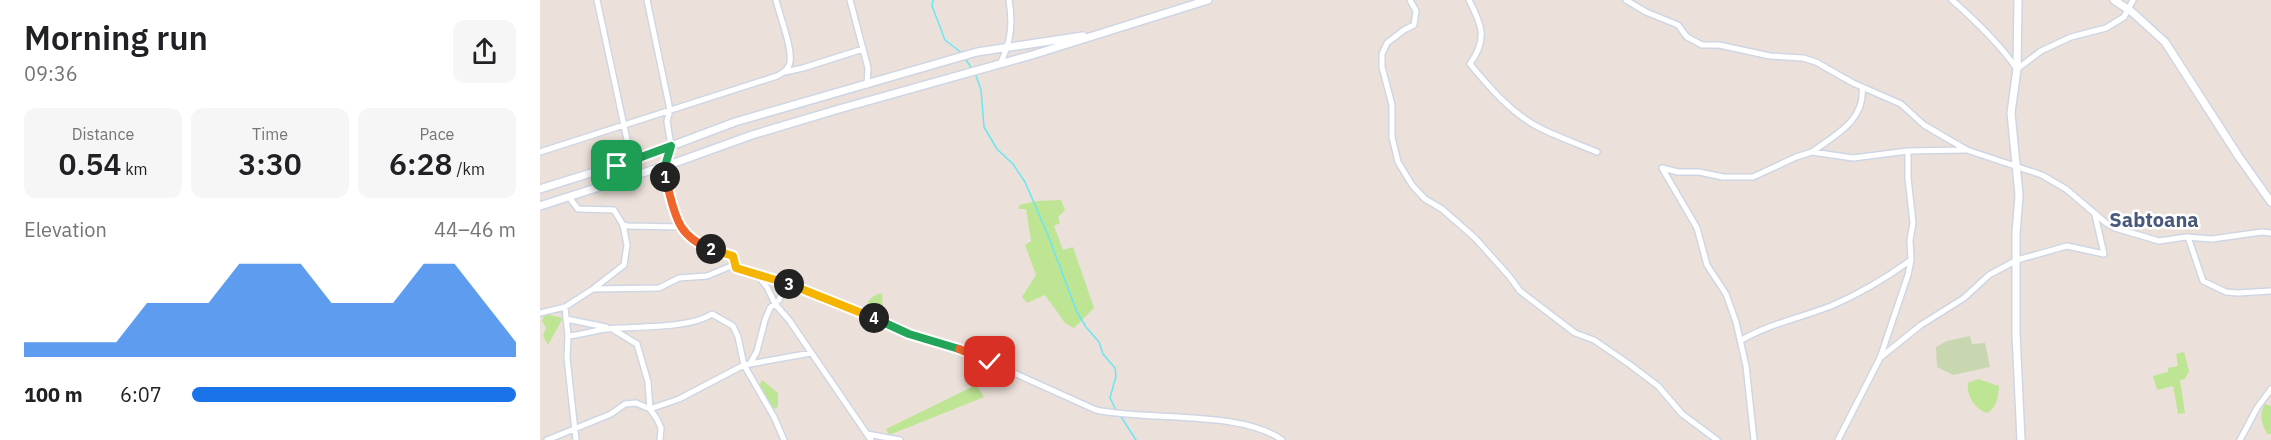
<!DOCTYPE html>
<html lang="en">
<head>
<meta charset="utf-8">
<style>
  body { margin:0; font-family:"IBM Plex Sans",sans-serif; background:#f6f6f6; color:#202124; height:100vh; display:flex; flex-direction:column; font-size:22px; white-space:nowrap }
  * { box-sizing:border-box; margin:0 }
  p { font-size:20px; color:#757577 }
  .icon { flex:none; width:33px; height:33px; fill:none; stroke:currentColor; stroke-width:2; stroke-linecap:round; stroke-linejoin:round }
  .map { position:relative; flex:1; overflow:hidden }
  .details { display:flex; flex-direction:column; background:#fff; width:540px }
  .details>* { flex:none }
  .pin { position:absolute; display:grid; place-items:center; width:51px; height:51px; color:#fff; margin:-26px; border-radius:12px; box-shadow:0 3px 9px #0006 }
  .km { position:absolute; width:30px; height:30px; margin:-15px; border-radius:50%; background:#222; color:#fff; font-size:16px; line-height:30px; text-align:center }
  .round { display:grid; place-items:center; flex:none; width:63px; height:63px; border-radius:12px; background:#f6f6f6 }
  .summary { display:flex; align-items:center; justify-content:space-between; height:102px; padding:0 24px }
  h1 { font-size:33px; font-weight:600; line-height:45px }
  .metrics { display:grid; grid-template-columns:repeat(3,1fr); gap:9px; height:102px; padding:6px 24px }
  .metrics div { display:grid; align-content:center; border-radius:12px; background:#f6f6f6; text-align:center }
  .metrics b { font-size:30px; font-weight:600 }
  .metrics small { font-size:16px; font-weight:400 }
  .metrics p { font-size:16px }
  .chart { height:168px; padding:12px 24px }
  .chart p { display:flex; justify-content:space-between }
  .chart svg { width:100%; height:108px; margin-top:6px; fill:#1a73e8; opacity:.7 }
  ul { padding:0 24px; list-style:none; font-size:20px }
  li { display:grid; grid-template-columns:96px 72px 1fr; align-items:center; height:45px }
  li i { height:15px; border-radius:8px; background:#1a73e8 }
  main { display:flex; flex:1; min-height:0 }
  .map>svg:first-child { display:block }
</style>
</head>
<body>
<main>
<section class="details">
<div class="summary"><div><h1>Morning run</h1><p>09:36</p></div><a class="round"><svg class="icon" aria-label="share" viewBox="0 0 24 24"><path d="M12 15V3M7 8l5-5 5 5M5 13v7h14v-7"/></svg></a></div>
<div class="metrics">
<div><p>Distance</p><b>0.54<small> km</small></b></div>
<div><p>Time</p><b>3:30</b></div>
<div><p>Pace</p><b>6:28<small> /km</small></b></div>
</div>
<div class="chart"><p><span>Elevation</span>44–46 m</p>
<svg viewBox="0 0 160 44" preserveAspectRatio="none"><path d="M0 44V38L10 38L20 38L30 38L40 22L50 22L60 22L70 6L80 6L90 6L100 22L110 22L120 22L130 6L140 6L150 22L160 38V44z"/></svg>
</div>
<ul>
<li><b>100 m</b>6:07<i style="width:100%"></i></li>
</ul>
</section>
<div class="map">
<svg width="1731" height="440" viewBox="0 0 1731 440">
  <rect width="100%" height="100%" fill="#ece1da"/>
  <!-- green -->
  <path fill="#bde593" d="M521,200l4,10 -7,7 2,6 -6,3 9,24 10,-3 21,61 -20,20 -9,-5 -20,-28 -18,8 -5,-6 14,-22 -11,-30 6,-4 -5,-32h-7v-4l18,-4z
    M342,293l1,17 -5,10 -12,-6c-1,-12 5,-19 16,-21z
    M5,314l18,4 -15,27 -5,-9 3,-8 -4,-7z
    M1644,352l5,19 -4,8 -5,1 5,33 -7,1 -5,-28 -16,4 -4,-14 15,-4v-4l10,-2 -2,-12z
    M1438,379l21,7c-1,11 -2,22 -12,27 -12,-4 -21,-17 -19,-30z
    M222,380l16,13v14l-7,3 -13,-22z
    M436,385l8,12 -95,38 -3,-6z
    M1725,404l6,2v28h-4c-5,-11 -9,-19 -2,-30z"/>
  <!-- cemetery -->
  <path fill="#c9d7b0" d="M1430,336l2,8 13,-1 5,24 -37,8 -16,-8 -1,-20 11,-6z"/>
  <g fill="none" stroke-linecap="round" stroke-linejoin="round">
    <!-- stream -->
    <path stroke="#68e6f3" stroke-width="1.5" d="M393,0l-1,6 13,34 18,14
      M425,58l7,11
      M435,73l6,17 3,37 13,22 16,15 12,18 23,53 29,77 9,15 13,15 4,12 12,14 1,8 -6,22 7,14
      M580,415l16,25"/>
    <!-- street casing -->
    <g stroke="#cfd6e3" stroke-width="8">
      <path id="street" d="M57,0l32,149 -12,10v7
        M107,0l23,110 -3,11 4,25 -6,20
        M310,0l18,68 -1,17
        M870,0l6,11 -2,14 -10,5 -17,13 -5,11v13l10,38v32l6,25 14,23 13,14 17,10 33,29 34,38 11,15 55,42 19,7 35,24 29,22 24,28 35,26
        M929,0c13,25 19,39 1,64 20,24 42,50 70,64 18,9 38,16 57,24
        M1086,0l20,12 32,13 9,12 15,8h17l51,11 33,2 13,4 37,21 48,21 23,21 43,25 75,25 24,14 40,34 9,5 44,13 27,-4 26,2 50,-7 9,1
        M1412,0c24,21 47,43 65,69l24,-18 30,-14 35,-9 18,-11 9,-17
        M460,64c11,-22 13,-40 9,-64
        M245,72l18,-4 60,-19
        M0,152l237,-76c6,-3 12,-7 13,-14 2,-16 -10,-45 -14,-62
        M1272,152c23,-17 54,-32 50,-65
        M122,167l18,60
        M1122,168l16,4h21l24,5h30l43,-20 16,-5 41,6 55,-7 57,-1
        M1122,168l35,60 10,37 19,29 10,28 10,44 8,74
        M29,197l9,12 36,1 9,15 5,1 52,1 17,17 36,12 3,5v7l45,12 128,54 54,16 133,60c51,11 145,0 186,30
        M1648,237l15,44 23,11 12,1 33,-2
        M217,275l10,12 8,17 14,16 82,120
        M53,289l66,-1 20,-10 28,-2 29,-12
        M25,307l3,29c13,-1 25,-5 37,-7 28,-3 85,0 107,-15l21,12 5,11 6,28 30,52 10,23
        M0,313l25,-6 28,-18 31,-24 3,-20 -4,-20
        M26,319l40,8
        M74,330l23,14 11,38 2,27 29,-10 65,-34 67,-12
        M28,336l-1,22 9,82
        M1200,341c28,-17 60,-23 91,-35 28,-12 55,-28 80,-46
        M1341,357l40,-32 43,-27 25,-23 28,-15 50,-14 37,8 -9,-39
        M210,364l7,-13 8,-31 5,-12 9,-8 8,-17
        M327,434l33,6
        M7,440l64,-26 14,-10 11,-1 14,6 7,10 4,9 -1,12
        M1298,440l42,-82 28,-83 3,-15 -1,-20 3,-17 -5,-45v-27
        M1700,440l17,-32 14,-19"/>
    </g>
    <!-- secondary casing -->
    <g stroke="#cfd6e3" stroke-width="10">
      <path id="secondary" d="M1478,0l-1,69 -6,44 8,82 -3,39v100l5,106
        M1574,0l18,12 33,30 74,115 32,45
        M0,189l102,-32 93,-35 242,-70 106,-16
        M0,206l140,-45 72,-26 87,-26 193,-54 176,-55"/>
    </g>
    <!-- street -->
    <use href="#street" stroke="#fff" stroke-width="5"/>
    <!-- secondary -->
    <use href="#secondary" stroke="#fff" stroke-width="7"/>
  </g>
  <g fill="none" stroke-linecap="round" stroke-linejoin="round">
    <!-- split-1 casing -->
    <g stroke="#fff" stroke-width="12">
      <path id="split-1" d="M77,166l54,-20 -6,20 -3,1 3,10"/>
    </g>
    <!-- split-2 casing -->
    <g stroke="#fff" stroke-width="12">
      <path id="split-2" d="M125,177c10,34 9,58 46,72"/>
    </g>
    <!-- split-3 casing -->
    <g stroke="#fff" stroke-width="12">
      <path id="split-3" d="M171,249l22,7 3,12 53,16"/>
    </g>
    <!-- split-4 casing -->
    <g stroke="#fff" stroke-width="12">
      <path id="split-4" d="M249,284l85,34"/>
    </g>
    <!-- split-5 casing -->
    <g stroke="#fff" stroke-width="12">
      <path id="split-5" d="M334,318l35,16 50,15"/>
    </g>
    <!-- split-6 casing -->
    <g stroke="#fff" stroke-width="12">
      <path id="split-6" d="M419,349l31,13"/>
    </g>
    <!-- split-1 -->
    <use href="#split-1" stroke="#22a559" stroke-width="8"/>
    <!-- split-2 -->
    <use href="#split-2" stroke="#f0652b" stroke-width="8"/>
    <!-- split-3 -->
    <use href="#split-3" stroke="#f5b400" stroke-width="8"/>
    <!-- split-4 -->
    <use href="#split-4" stroke="#f5b400" stroke-width="8"/>
    <!-- split-5 -->
    <use href="#split-5" stroke="#22a559" stroke-width="8"/>
    <!-- split-6 -->
    <use href="#split-6" stroke="#f0652b" stroke-width="8"/>
  </g>
  <g text-anchor="middle" stroke-width="5" stroke-linejoin="round" paint-order="stroke">
    <!-- quarter labels -->
    <g font-size="20" font-weight="bold" fill="#48597b" stroke="#fff">
      <text x="1614" y="227">Sabtoana</text>
    </g>
  </g>
</svg>
<div class="pin" style="left:77px;top:166px;background:#1e9e55"><svg class="icon" aria-label="arrive" viewBox="0 0 24 24"><path d="M6 21V4h12l-3 4 3 4H6"/></svg></div>
<div class="pin" style="left:450px;top:362px;background:#d93025"><svg class="icon" aria-label="check" viewBox="0 0 24 24"><path d="M5 12l5 5 9-10"/></svg></div>
<b class="km" style="left:125px;top:177px">1</b>
<b class="km" style="left:171px;top:249px">2</b>
<b class="km" style="left:249px;top:284px">3</b>
<b class="km" style="left:334px;top:318px">4</b>
</div>
</main>
</body>
</html>
